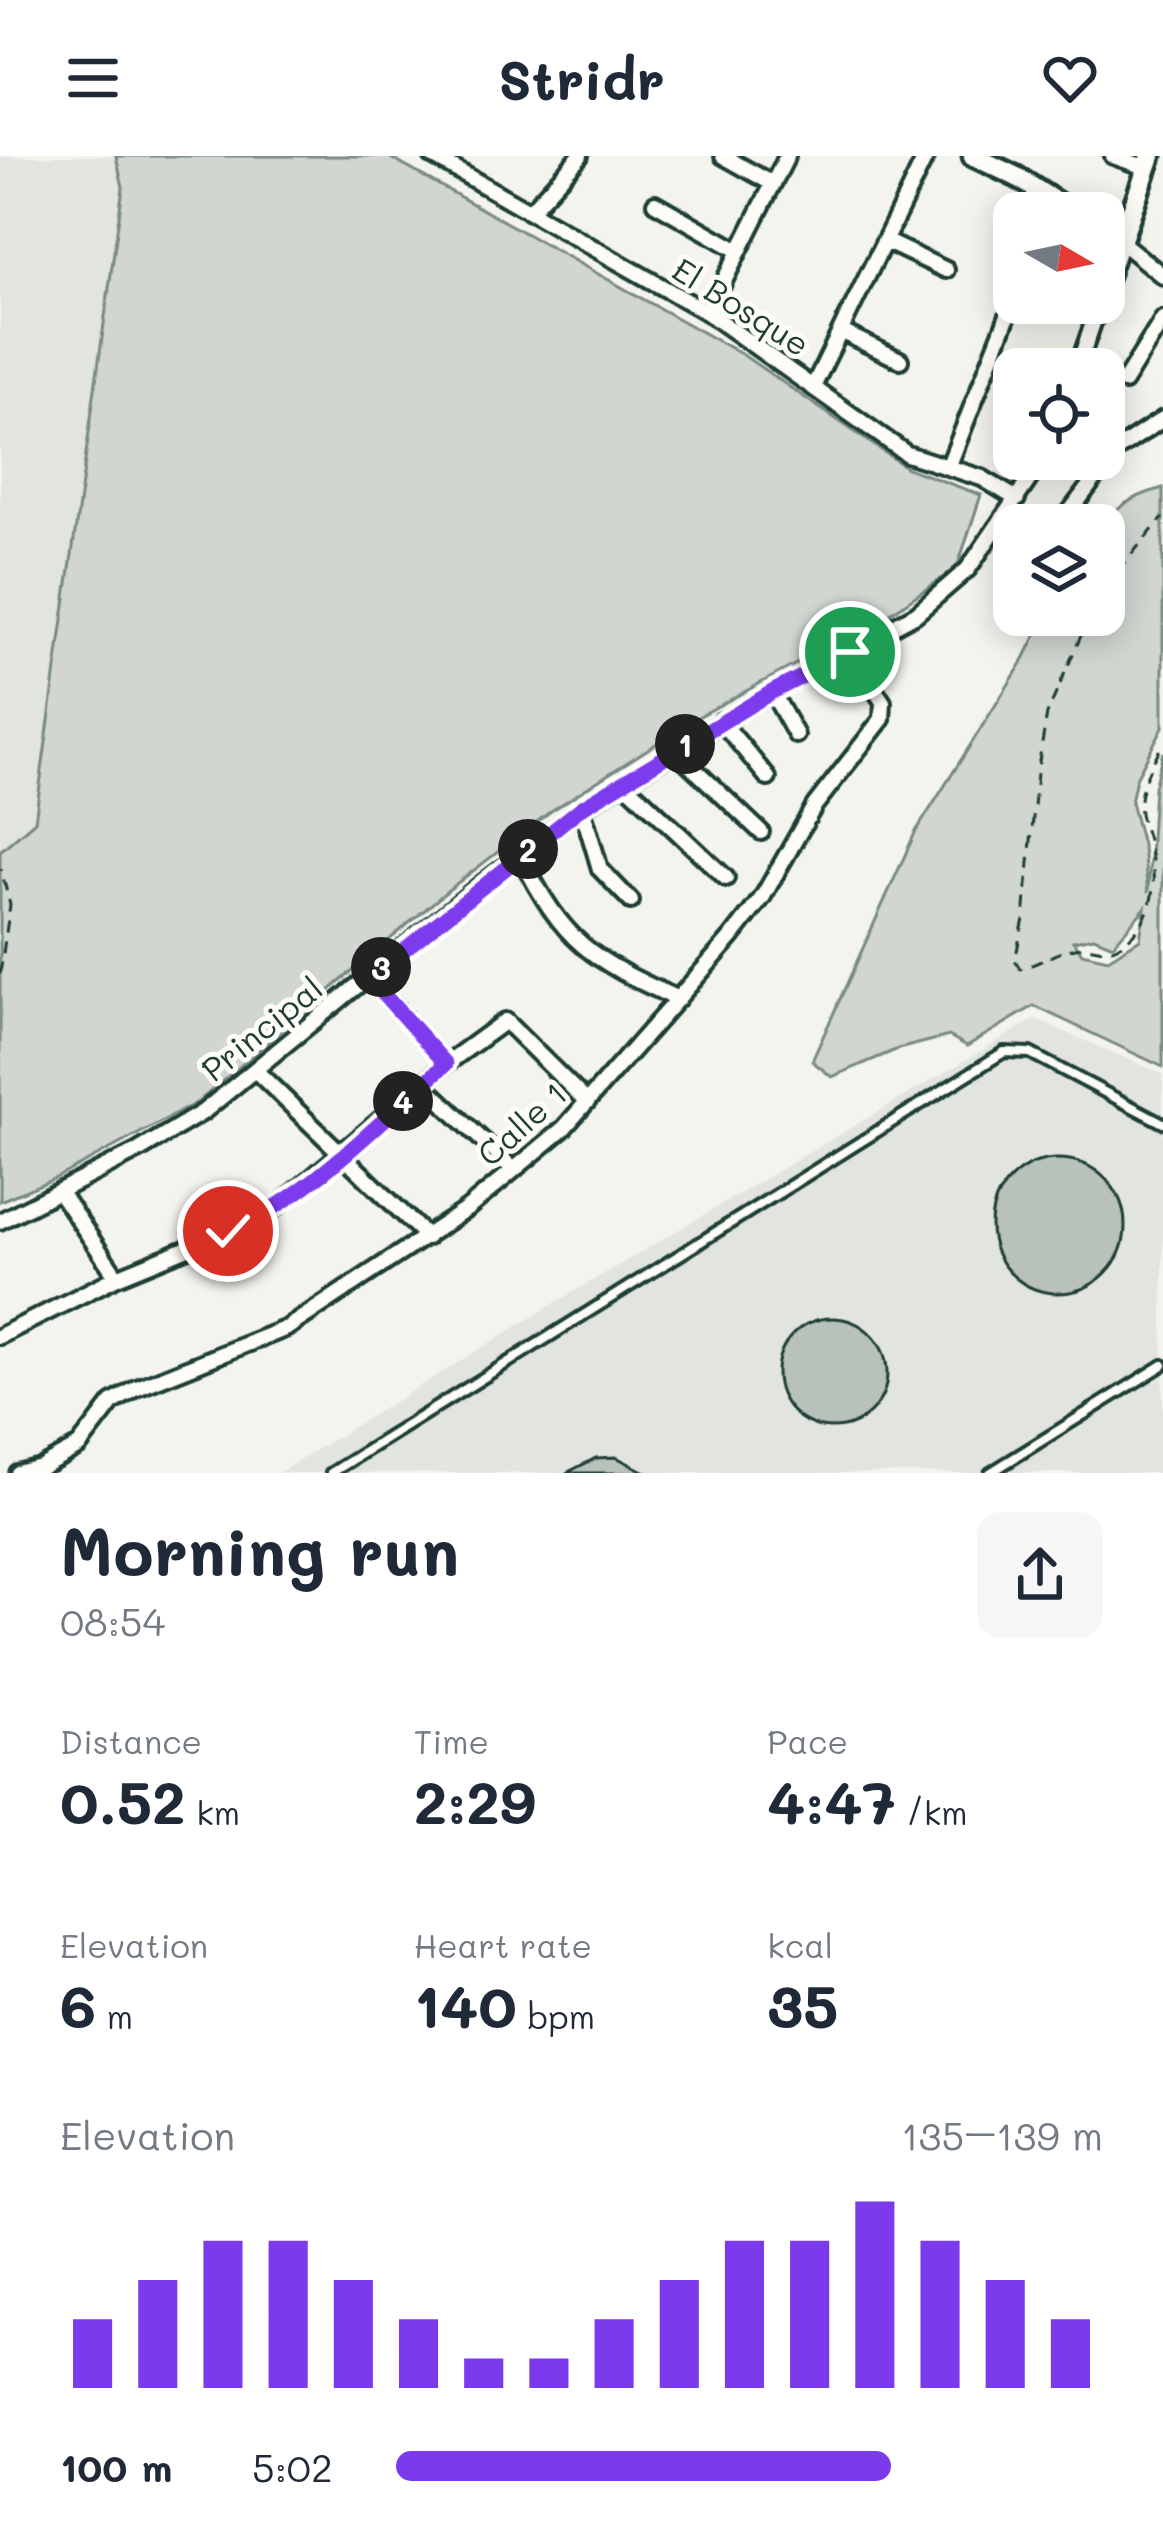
<!DOCTYPE html>
<html lang="en">
<head>
<meta charset="utf-8">
<style>
  body { margin:0; font-family:Mali,sans-serif; background:#f6f6f7; color:#1f2937; height:100vh; display:flex; flex-direction:column; font-size:45px; white-space:nowrap }
  * { box-sizing:border-box; margin:0 }
  p { font-size:39px; color:#747a83 }
  .icon { flex:none; width:66px; height:66px; fill:none; stroke:currentColor; stroke-width:2; stroke-linecap:round; stroke-linejoin:round }
  .map { position:relative; height:1317px; overflow:hidden }
  .side { display:flex; flex-direction:column; background:#fff; flex:1 }
  .side>* { flex:none }
  .needle { width:78px; rotate:99deg }
  .fabs { position:absolute; left:993px; top:36px; display:grid; gap:24px }
  .fabs a { display:grid; place-items:center; width:132px; height:132px; border-radius:24px; background:#fff; box-shadow:0 6px 30px #0003; font-size:60px }
  .pin { position:absolute; display:grid; place-items:center; width:102px; height:102px; color:#fff; margin:-51px; border:6px solid #fff; border-radius:50%; box-shadow:0 3px 12px #0007 }
  .km { position:absolute; width:60px; height:60px; margin:-30px; border-radius:50%; background:#222; color:#fff; font-size:33px; line-height:60px; text-align:center }
  .round { display:grid; place-items:center; flex:none; width:126px; height:126px; border-radius:24px; background:#f6f6f7 }
  .head { display:flex; align-items:center; justify-content:space-between; height:204px; padding:0 60px }
  h1 { font-size:66px; font-weight:700; line-height:90px }
  .figures { display:grid; grid-template-columns:repeat(3,1fr); gap:18px; height:204px; padding:12px 60px }
  .figures div { display:grid; align-content:center }
  .figures b { font-size:60px; font-weight:700 }
  .figures small { font-size:33px; font-weight:400 }
  .figures p { font-size:33px }
  .chart { height:336px; padding:24px 60px }
  .chart p { display:flex; justify-content:space-between }
  .chart svg { width:100%; height:216px; margin-top:12px; stroke:#7c3aed; stroke-width:6 }
  ul { padding:0 60px; list-style:none; font-size:39px }
  li { display:grid; grid-template-columns:192px 144px 1fr; align-items:center; height:90px }
  li i { height:30px; border-radius:15px; background:#7c3aed }
  header { display:flex; justify-content:space-between; align-items:center; height:156px; padding:0 60px; background:#fff; font-size:54px; font-weight:700 }
  .map>svg:first-child { display:block }
</style>
</head>
<body>
<header><svg class="icon" aria-label="menu" viewBox="0 0 24 24"><path d="M4 6h16M4 12h16M4 18h16"/></svg>Stridr<svg class="icon" aria-label="heart" viewBox="0 0 24 24"><path d="M12 20l-8-8c-3-5 5-10 8-4 3-6 11-1 8 4z"/></svg></header>
<div class="map">
<svg width="1163" height="1317" viewBox="0 0 1163 1317">
  <rect width="100%" height="100%" fill="#f4f4ef"/>
  <filter id="ink" filterUnits="userSpaceOnUse"><feTurbulence type="fractalNoise" baseFrequency=".00833" numOctaves="2"/><feDisplacementMap in="SourceGraphic" scale="24" xChannelSelector="R" yChannelSelector="G"/><feConvolveMatrix kernelMatrix="1 2 1 2 8 2 1 2 1" color-interpolation-filters="sRGB"/></filter>
  <g filter="url(#ink)">
    <!-- built -->
    <path fill="#e2e5df" d="M0,0h116l7,31 -88,635 -35,29z
      M1035,863l128,55v399h-885l275,-169z"/>
    <!-- green -->
    <path fill="#d1d6d1" stroke="#788a82" stroke-width="3" fill-rule="evenodd" d="M116,0h271l356,199 164,113 74,27 -24,73 -65,44 -194,105 -147,94 -104,80 -249,211 -142,76 -56,23v-350l35,-30 88,-634z
      M1163,332v239l-27,51 -5,24 12,46 5,45 6,-106 9,-35v315l-129,-61 -67,40 -18,-10 -51,13 -66,28 -20,-16 103,-228 107,-170 24,-48h58c0,-70 -20,-105 59,-127zM1145,752l-5,31 -32,20 -26,-6 -9,-12 21,-4 19,8z"/>
    <!-- building -->
    <path fill="#b9c1bb" stroke="#1f3d34" stroke-width="3" d="M991 1070a67 67 0 1 1 134 0a67 67 0 1 1-134 0Z
      M777 1217a55 55 0 1 1 110 0a55 55 0 1 1-110 0Z
      M616,1301l31,16h-81l30,-15z"/>
    <g fill="none" stroke-linecap="round" stroke-linejoin="round">
      <!-- service casing -->
      <g stroke="#1f3d34" stroke-width="16">
        <path id="service" d="M331,1317l673,-421 26,1 133,70
          M990,1317l173,-108"/>
      </g>
      <!-- minor casing -->
      <g stroke="#1f3d34" stroke-width="22">
        <path id="minor" d="M432,0l276,157 199,141 75,24 35,21
          M723,0l50,28
          M1113,0l34,12
          M655,47l84,48
          M529,56l51,-56
          M887,86l59,28
          M1104,136l17,-50 42,34
          M708,157l79,-157
          M842,176l58,28
          M1077,213l23,-66
          M1124,226l39,-63
          M814,229l112,-229
          M949,309l65,-165
          M1060,369l56,-75 47,-31
          M772,536l24,43
          M721,565l47,57
          M674,594l87,82
          M624,626l102,96
          M582,652l18,61 31,32
          M520,699c44,88 70,104 158,144
          M369,822l77,86
          M256,915l171,166
          M423,928l91,86
          M59,1035l58,86
          M0,1065l138,-70 65,-39 276,-226 103,-78 190,-116 144,-78 52,-45 75,-110
          M0,1180l117,-59 127,-52 33,-18 169,-143 59,-43 82,81
          M17,1317l24,-6 38,-21 33,-43 25,-15 150,-60 180,-119 96,-80 168,-191 31,-40 53,-93 67,-86 1,-17 -33,-50"/>
      </g>
      <!-- tertiary casing -->
      <g stroke="#1f3d34" stroke-width="27">
        <path id="tertiary" d="M973,0l44,21 56,36
          M1104,76l17,10 30,-86"/>
      </g>
      <!-- path -->
      <path stroke="#1f3d34" stroke-width="3" stroke-dasharray="12 9" stroke-linecap="butt" d="M1104,430l59,-68
        M1090,459l-43,99 -10,59 -13,146 -9,41 5,9c22,-6 38,-19 61,-22 14,-1 23,7 36,0 40,-24 41,-67 31,-107 -2,-9 -7,-19 -8,-27 -3,-26 12,-48 23,-70
        M0,818l10,-69 -9,-36"/>
      <!-- service -->
      <use href="#service" stroke="#fdfcf7" stroke-width="8"/>
      <!-- minor -->
      <use href="#minor" stroke="#fdfcf7" stroke-width="14"/>
      <!-- tertiary -->
      <use href="#tertiary" stroke="#fdfcf7" stroke-width="18"/>
    </g>
  </g>
  <g fill="none" stroke-linecap="round" stroke-linejoin="round" filter="url(#ink)">
    <!-- route casing -->
    <g stroke="#fff" stroke-width="24">
      <path id="route" d="M228,1075c78,-30 154,-112 218,-167l-77,-86 212,-170 191,-116 78,-40"/>
    </g>
    <!-- route -->
    <use href="#route" stroke="#7c3aed" stroke-width="15"/>
  </g>
  <g text-anchor="middle" stroke-width="10" stroke-linejoin="round" paint-order="stroke">
    <!-- street labels -->
    <g font-size="33" fill="#1f3d34" stroke="#fdfcf7">
      <text transform="translate(741 151) rotate(32)" y="12">El Bosque</text>
      <text transform="translate(262 873) rotate(-39)" y="12">Principal</text>
      <text transform="translate(522 968) rotate(-42)" y="12">Calle 1</text>
    </g>
  </g>
</svg>
<div class="fabs">
<a><svg class="needle" viewBox="-14 -14 28 28"><path d="M0-13l5 13h-10z" fill="#e53935"/><path d="M0 13l5-13h-10z" fill="#747a83"/></svg></a>
<a><svg class="icon" aria-label="locate" viewBox="0 0 24 24"><circle cx="12" cy="12" r="6"/><path d="M12 2v4M12 18v4M2 12h4M18 12h4"/></svg></a>
<a><svg class="icon" aria-label="layers" viewBox="0 0 24 24"><path d="M12 4l9 5-9 5-9-5zM3 14l9 5 9-5"/></svg></a>
</div>
<div class="pin" style="left:850px;top:496px;background:#1e9e55"><svg class="icon" aria-label="arrive" viewBox="0 0 24 24"><path d="M6 21V4h12l-3 4 3 4H6"/></svg></div>
<div class="pin" style="left:228px;top:1075px;background:#d93025"><svg class="icon" aria-label="check" viewBox="0 0 24 24"><path d="M5 12l5 5 9-10"/></svg></div>
<b class="km" style="left:685px;top:588px">1</b>
<b class="km" style="left:528px;top:693px">2</b>
<b class="km" style="left:381px;top:811px">3</b>
<b class="km" style="left:403px;top:945px">4</b>
</div>
<section class="side">
<div class="head"><div><h1>Morning run</h1><p>08:54</p></div><a class="round"><svg class="icon" aria-label="share" viewBox="0 0 24 24"><path d="M12 15V3M7 8l5-5 5 5M5 13v7h14v-7"/></svg></a></div>
<div class="figures">
<div><p>Distance</p><b>0.52<small> km</small></b></div>
<div><p>Time</p><b>2:29</b></div>
<div><p>Pace</p><b>4:47<small> /km</small></b></div>
</div>
<div class="figures">
<div><p>Elevation</p><b>6<small> m</small></b></div>
<div><p>Heart rate</p><b>140<small> bpm</small></b></div>
<div><p>kcal</p><b>35</b></div>
</div>
<div class="chart"><p><span>Elevation</span>135–139 m</p>
<svg viewBox="0 0 160 44" preserveAspectRatio="none"><path d="M5 44V30M15 44V22M25 44V14M35 44V14M45 44V22M55 44V30M65 44V38M75 44V38M85 44V30M95 44V22M105 44V14M115 44V14M125 44V6M135 44V14M145 44V22M155 44V30"/></svg>
</div>
<ul>
<li><b>100 m</b>5:02<i style="width:70%"></i></li>
</ul>
</section>
</body>
</html>
